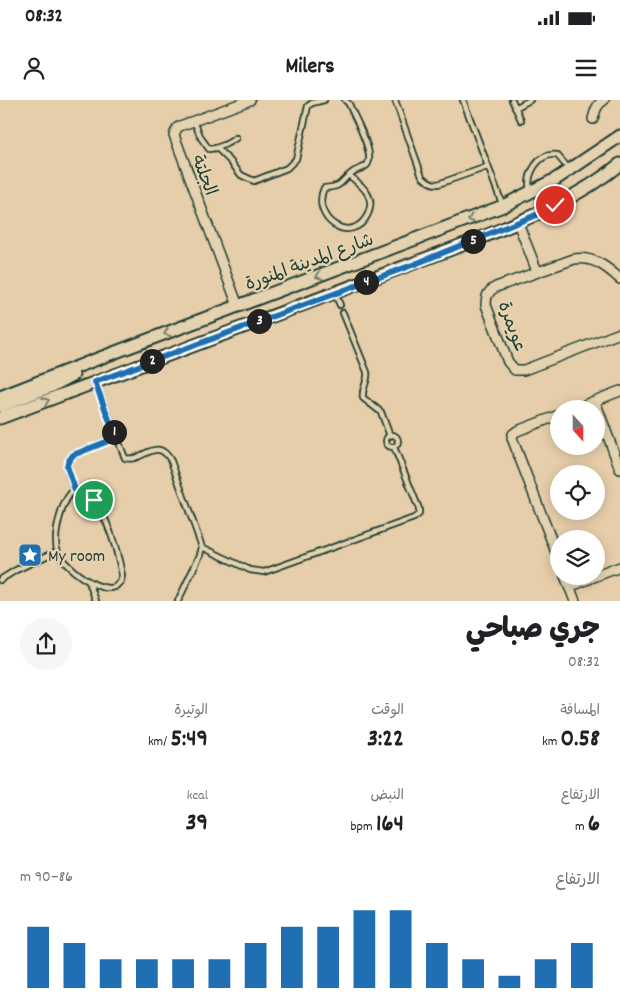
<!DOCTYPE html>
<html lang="ar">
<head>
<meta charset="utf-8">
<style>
  body { margin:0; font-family:Dekko,"Playpen Sans Arabic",sans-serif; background:#f6f6f6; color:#202124; direction:rtl; height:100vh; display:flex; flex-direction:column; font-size:19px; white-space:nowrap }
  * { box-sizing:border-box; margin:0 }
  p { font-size:16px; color:#757577 }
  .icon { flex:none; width:28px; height:28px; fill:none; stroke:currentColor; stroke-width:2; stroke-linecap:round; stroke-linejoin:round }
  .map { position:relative; height:501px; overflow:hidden; direction:ltr }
  .panel { display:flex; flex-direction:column; background:#fff; flex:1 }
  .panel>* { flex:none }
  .needle { width:32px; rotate:159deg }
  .buttons { position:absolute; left:550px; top:300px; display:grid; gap:10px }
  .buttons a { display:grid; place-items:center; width:55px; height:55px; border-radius:50%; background:#fff; box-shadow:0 2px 12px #0003; font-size:25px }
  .pin { position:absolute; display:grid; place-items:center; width:42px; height:42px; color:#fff; margin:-21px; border:2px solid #fff; border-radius:50%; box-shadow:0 1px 5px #0007 }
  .km { position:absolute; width:25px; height:25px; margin:-12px; border-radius:50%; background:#222; color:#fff; font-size:14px; line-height:25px; text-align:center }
  .round { display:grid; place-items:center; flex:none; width:52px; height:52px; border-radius:26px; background:#f6f6f6 }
  .head { display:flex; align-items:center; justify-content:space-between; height:85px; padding:0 20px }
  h1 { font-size:28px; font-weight:800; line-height:38px }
  .stats { display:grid; grid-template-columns:repeat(3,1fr); gap:8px; height:85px; padding:5px 20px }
  .stats div { display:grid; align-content:center }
  .stats b { font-size:25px; font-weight:800 }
  .stats small { font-size:14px; font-weight:400 }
  .stats p { font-size:14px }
  .chart { height:140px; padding:10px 20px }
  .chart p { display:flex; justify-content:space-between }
  .chart svg { width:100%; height:90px; margin-top:5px; stroke:#1f6fb2; stroke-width:6 }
  .status { display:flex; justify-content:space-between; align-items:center; height:35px; padding:0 25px; background:#fff; direction:ltr }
  .status svg { height:14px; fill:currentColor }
  header { display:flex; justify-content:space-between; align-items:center; height:65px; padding:0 20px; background:#fff; font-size:22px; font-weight:800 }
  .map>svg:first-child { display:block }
</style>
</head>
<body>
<div class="status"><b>08:32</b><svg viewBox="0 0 49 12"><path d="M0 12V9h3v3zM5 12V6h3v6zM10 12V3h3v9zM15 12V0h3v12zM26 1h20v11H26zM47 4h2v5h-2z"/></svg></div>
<header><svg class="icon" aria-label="menu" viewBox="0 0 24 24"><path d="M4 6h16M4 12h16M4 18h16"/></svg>Milers<svg class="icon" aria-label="person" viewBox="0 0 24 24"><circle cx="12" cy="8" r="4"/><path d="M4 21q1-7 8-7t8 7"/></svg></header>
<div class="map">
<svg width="620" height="501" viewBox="0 0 620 501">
  <rect width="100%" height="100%" fill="#e7ceaa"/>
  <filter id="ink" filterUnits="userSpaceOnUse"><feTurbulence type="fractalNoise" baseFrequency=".02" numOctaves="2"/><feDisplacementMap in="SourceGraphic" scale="10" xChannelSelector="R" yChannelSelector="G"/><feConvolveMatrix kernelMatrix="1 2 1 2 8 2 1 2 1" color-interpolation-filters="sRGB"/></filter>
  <g filter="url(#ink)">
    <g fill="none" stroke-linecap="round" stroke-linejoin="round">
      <!-- lane casing -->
      <g stroke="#1f3d34" stroke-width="8">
        <path id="lane" d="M345,0l4,4c5,13 27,50 18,61 -4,4 -10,4 -14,7 -15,10 -7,14 -29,16 -14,31 28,59 44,26 8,-18 -6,-28 -18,-38
          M395,0l27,76c5,5 9,8 16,8l49,-17
          M463,0l40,106
          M512,0l9,20
          M515,8l15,-8
          M194,21l7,17 8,11c11,-1 18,-5 27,-11
          M217,48l14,14 10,13 13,6 33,-13 9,-9 12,-53 4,-3 12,-3
          M530,91c-4,-16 8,-39 27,-36l13,15
          M335,194l5,11
          M343,213l24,59c2,9 -6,16 -4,26l18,14 9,24
          M96,284l29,74c17,5 32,-23 46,3l31,86 -2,8 -22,46
          M386 341a6 6 0 1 1 12 0a6 6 0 1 1-12 0Z
          M75,390c27,-2 43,64 47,85l-1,6 -6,6c-17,6 -51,-20 -57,-35 -6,-14 4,-55 17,-62z
          M75,390c-4,-11 -13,-25 -2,-35l43,-18
          M202,447l48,23 14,2 150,-54 5,-4v-5l-25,-62
          M0,480l16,-10 41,-19
          M89,482l7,19"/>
      </g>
      <!-- street casing -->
      <g stroke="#1f3d34" stroke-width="12">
        <path id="street" d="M593,19c2,-8 4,-15 11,-19
          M518,123l19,48
          M620,179c-13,-12 -27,-23 -46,-20l-78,28c-8,4 -10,9 -10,18l22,57 7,8h9l96,-37
          M238,206l-64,-171 3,-7 3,-2 70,-26
          M595,301l25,68
          M574,309l46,-18
          M559,315l-42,16 -4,3 -1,4 47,122
          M565,476l10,25
          M596,476l24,-9
          M569,487l27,-11"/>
      </g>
      <!-- secondary casing -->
      <g stroke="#1f3d34" stroke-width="15">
        <path id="secondary" d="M0,297l92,-36 411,-155 53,-27 64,-43
          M0,306l54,-21 19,-10
          M0,318l478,-179c49,-20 101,-41 142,-75"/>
      </g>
      <!-- lane -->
      <use href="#lane" stroke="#e5d3b0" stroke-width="4.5"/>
      <!-- street -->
      <use href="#street" stroke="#e5d3b0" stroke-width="9"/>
      <!-- secondary -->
      <use href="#secondary" stroke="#e5d3b0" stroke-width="11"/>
    </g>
    <!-- one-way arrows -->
    <defs><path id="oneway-chevron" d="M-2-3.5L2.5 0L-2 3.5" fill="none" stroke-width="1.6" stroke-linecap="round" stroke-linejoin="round" transform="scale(1.25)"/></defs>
    <g stroke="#78806c">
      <use href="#oneway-chevron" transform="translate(471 119) rotate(159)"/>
      <use href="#oneway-chevron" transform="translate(319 176) rotate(160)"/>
      <use href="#oneway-chevron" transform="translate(167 233) rotate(159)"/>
      <use href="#oneway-chevron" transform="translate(46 301) rotate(-20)"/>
    </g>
  </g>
  <g fill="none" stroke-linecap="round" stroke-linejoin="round" filter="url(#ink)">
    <!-- route casing -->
    <g stroke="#fff" stroke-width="10">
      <path id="route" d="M94,400l-8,-8 -11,-2 -8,-24 1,-4 5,-7 43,-17 -21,-56 320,-118 121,-49 19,-10"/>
    </g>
    <!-- route -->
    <use href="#route" stroke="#1f6fb2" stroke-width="6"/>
  </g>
  <!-- icons -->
  <defs>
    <g id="sight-square" transform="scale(1.25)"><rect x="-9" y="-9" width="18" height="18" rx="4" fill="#1f6fb2" stroke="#e5d3b0"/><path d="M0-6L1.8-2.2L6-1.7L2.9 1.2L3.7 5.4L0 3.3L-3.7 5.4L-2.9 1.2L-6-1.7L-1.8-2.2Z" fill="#fff"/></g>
  </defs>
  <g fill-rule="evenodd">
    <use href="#sight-square" x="30" y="455"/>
  </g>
  <g text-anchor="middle" stroke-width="4.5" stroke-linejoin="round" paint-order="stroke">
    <!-- street labels -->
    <g font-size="18" fill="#1f3d34" stroke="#e5d3b0">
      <text transform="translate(205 75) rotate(69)" y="6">الجلتة</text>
      <text transform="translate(309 161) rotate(-20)" y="6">شارع المدينة المنورة</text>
      <text transform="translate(513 226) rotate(70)" y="6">عويمرة</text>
    </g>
    <!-- poi labels -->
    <g font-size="18" fill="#1f3d34" stroke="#e5d3b0" text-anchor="start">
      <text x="48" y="461">My room</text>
    </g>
  </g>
</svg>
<div class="buttons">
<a><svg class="needle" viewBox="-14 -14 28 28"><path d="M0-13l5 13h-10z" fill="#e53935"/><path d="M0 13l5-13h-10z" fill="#757577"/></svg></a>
<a><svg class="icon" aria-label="locate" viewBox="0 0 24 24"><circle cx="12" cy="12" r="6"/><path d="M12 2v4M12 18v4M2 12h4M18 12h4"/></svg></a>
<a><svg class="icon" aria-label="layers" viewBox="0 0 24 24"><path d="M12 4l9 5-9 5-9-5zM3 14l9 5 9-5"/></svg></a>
</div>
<div class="pin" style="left:94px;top:400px;background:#1e9e55"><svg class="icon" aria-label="arrive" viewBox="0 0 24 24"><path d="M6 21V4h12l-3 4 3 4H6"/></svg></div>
<div class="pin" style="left:555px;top:105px;background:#d93025"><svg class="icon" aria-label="check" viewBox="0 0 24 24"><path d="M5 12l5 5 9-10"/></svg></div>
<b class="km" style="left:114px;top:332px">1</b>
<b class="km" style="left:152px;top:261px">2</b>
<b class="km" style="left:259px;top:221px">3</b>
<b class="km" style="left:366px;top:182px">4</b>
<b class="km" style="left:473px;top:141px">5</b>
</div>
<section class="panel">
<div class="head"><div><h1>جري صباحي</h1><p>08:32</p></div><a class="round"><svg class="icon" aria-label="share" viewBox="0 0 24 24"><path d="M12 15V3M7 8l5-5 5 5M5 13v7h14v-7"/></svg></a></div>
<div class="stats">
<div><p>المسافة</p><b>0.58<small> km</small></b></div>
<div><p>الوقت</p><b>3:22</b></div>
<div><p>الوتيرة</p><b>5:49<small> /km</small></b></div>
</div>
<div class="stats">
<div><p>الارتفاع</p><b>6<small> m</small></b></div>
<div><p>النبض</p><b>164<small> bpm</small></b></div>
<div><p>kcal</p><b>39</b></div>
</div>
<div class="chart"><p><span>الارتفاع</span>86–90 m</p>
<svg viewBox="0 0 160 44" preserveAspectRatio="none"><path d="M5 44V14M15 44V22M25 44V30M35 44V30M45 44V30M55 44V30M65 44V22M75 44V14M85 44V14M95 44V6M105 44V6M115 44V22M125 44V30M135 44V38M145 44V30M155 44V22"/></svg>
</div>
</section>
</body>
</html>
